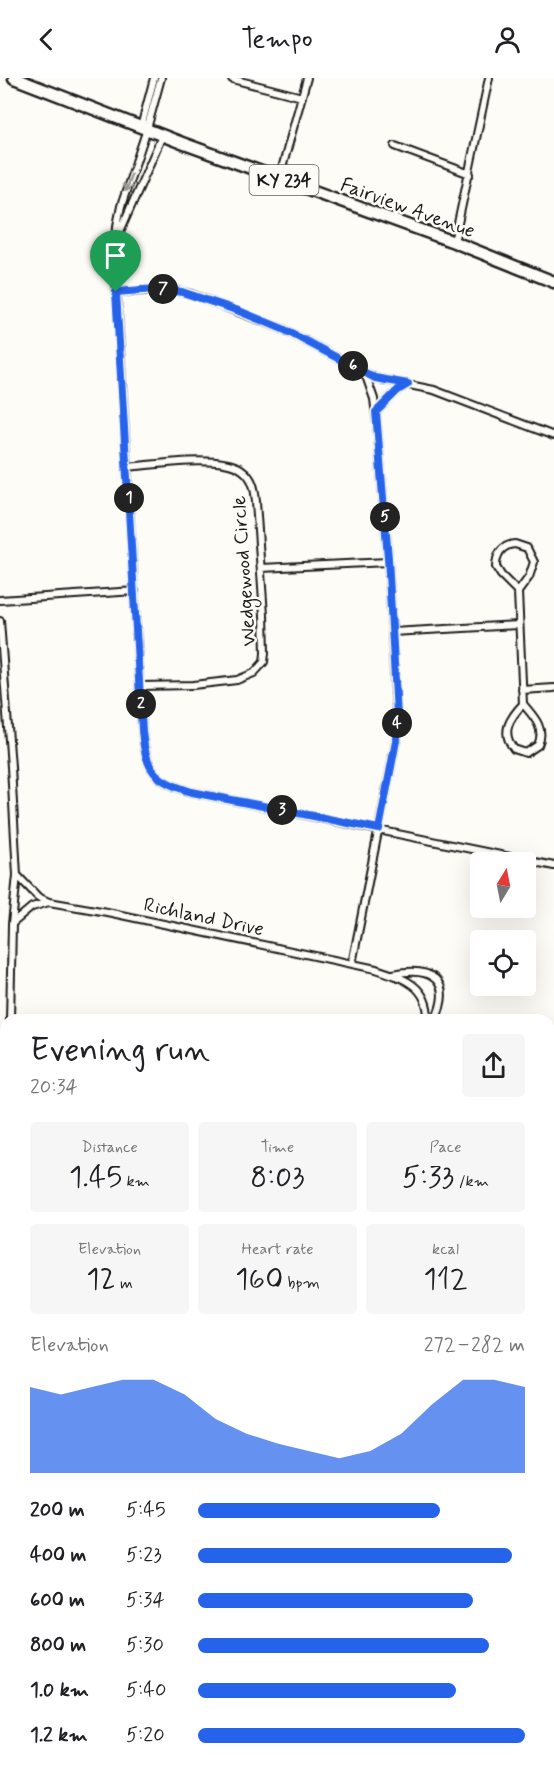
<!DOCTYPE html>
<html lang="en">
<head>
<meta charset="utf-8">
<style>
  body { margin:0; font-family:Mynerve,sans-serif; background:#f6f6f6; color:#202124; height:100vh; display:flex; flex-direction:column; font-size:22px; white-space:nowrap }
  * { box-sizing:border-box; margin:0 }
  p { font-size:20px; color:#757577 }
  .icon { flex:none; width:33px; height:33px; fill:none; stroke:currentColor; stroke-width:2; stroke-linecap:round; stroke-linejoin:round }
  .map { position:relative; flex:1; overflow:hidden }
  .details { position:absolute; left:0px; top:936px; width:555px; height:756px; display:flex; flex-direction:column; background:#fff; border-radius:18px 18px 0 0; box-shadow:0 6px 24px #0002 }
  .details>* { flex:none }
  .needle { width:39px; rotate:10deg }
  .buttons { position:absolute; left:470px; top:774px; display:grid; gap:12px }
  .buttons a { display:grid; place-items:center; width:66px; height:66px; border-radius:6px; background:#fff; box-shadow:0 6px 24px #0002; font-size:30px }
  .pin { position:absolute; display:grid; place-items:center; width:51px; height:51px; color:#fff; margin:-62px -26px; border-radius:50% 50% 50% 0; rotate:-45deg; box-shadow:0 0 6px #0007 }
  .pin .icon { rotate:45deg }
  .km { position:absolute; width:30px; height:30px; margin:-15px; border-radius:50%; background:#222; color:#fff; font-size:16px; line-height:30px; text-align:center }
  .round { display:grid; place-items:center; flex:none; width:63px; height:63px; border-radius:6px; background:#f6f6f6 }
  .overview { display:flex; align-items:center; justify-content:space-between; height:102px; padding:0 30px }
  h1 { font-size:33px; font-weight:600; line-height:45px }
  .metrics { display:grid; grid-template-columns:repeat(3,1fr); gap:9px; height:102px; padding:6px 30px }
  .metrics div { display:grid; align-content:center; border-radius:6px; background:#f6f6f6; text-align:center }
  .metrics b { font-size:30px; font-weight:600 }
  .metrics small { font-size:16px; font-weight:400 }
  .metrics p { font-size:16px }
  .chart { height:168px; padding:12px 30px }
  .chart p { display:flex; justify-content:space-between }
  .chart svg { width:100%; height:108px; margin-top:6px; fill:#2563eb; opacity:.7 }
  ul { padding:0 30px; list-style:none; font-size:20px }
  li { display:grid; grid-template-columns:96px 72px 1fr; align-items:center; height:45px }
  li i { height:15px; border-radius:8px; background:#2563eb }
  header { display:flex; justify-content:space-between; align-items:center; height:78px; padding:0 30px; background:#fff; font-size:27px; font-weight:600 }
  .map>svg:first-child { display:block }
</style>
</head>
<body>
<header><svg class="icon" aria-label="back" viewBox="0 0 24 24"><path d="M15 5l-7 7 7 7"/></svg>Tempo<svg class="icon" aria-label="person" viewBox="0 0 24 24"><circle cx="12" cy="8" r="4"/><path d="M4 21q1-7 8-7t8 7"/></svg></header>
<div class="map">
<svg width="554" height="1692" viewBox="0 0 554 1692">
  <rect width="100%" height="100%" fill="#fdfcf7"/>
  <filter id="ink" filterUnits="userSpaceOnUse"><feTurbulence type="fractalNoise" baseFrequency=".0167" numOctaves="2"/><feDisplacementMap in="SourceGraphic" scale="12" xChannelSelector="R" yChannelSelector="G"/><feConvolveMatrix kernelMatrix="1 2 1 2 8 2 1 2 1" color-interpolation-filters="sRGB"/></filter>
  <g filter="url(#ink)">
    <!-- green -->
    <path fill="#c5d78c" stroke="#707a54" stroke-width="1.5" d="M6,1584v102h398l2,6h-406v-98z"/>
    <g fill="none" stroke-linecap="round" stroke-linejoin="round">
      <!-- minor casing -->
      <g stroke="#1c1c1c" stroke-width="10">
        <path id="minor" d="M161,0l-14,51 -26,77 -4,20 -2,35 27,470c5,40 11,50 50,61l362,74
          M232,1l70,18
          M141,49l13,-49
          M395,68l75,28
          M279,101l28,-101
          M118,158l44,-100
          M454,164l35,-164
          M116,214l57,-2 18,4 92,35 92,49 59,12 120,46
          M376,334l22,-22 10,-6
          M127,389c28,-2 91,-13 114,2 12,8 14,20 15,33l8,113 1,38 -1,9 -10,11 -17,7 -44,5 -52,1
          M515,466l12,4 7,14 -5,15 -11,15 -17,-17 -5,-8c0,-13 6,-22 19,-23z
          M261,490l127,-6
          M518,514l5,112
          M0,522l135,-9
          M0,543l11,146 6,108 -5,49 -2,96
          M392,554l126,-7
          M522,612l32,-2
          M523,626c10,12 23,24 15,41l-12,8 -12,-4c-14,-17 -4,-31 9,-45z
          M17,797l21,22 11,5 58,10 269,57c28,9 53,17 52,51
          M13,845l19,-16 17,-5
          M352,886l44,-223 1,-13 -9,-170 -11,-133 -3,-26 -9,-26
          M393,896c38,-8 61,6 42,46
          M0,975h6
          M549,1018l5,-14
          M549,1100l5,1
          M0,1261l6,1
          M549,1352l5,-14
          M0,1450l6,-17
          M549,1607l5,-1
          M494,1686l6,6"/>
      </g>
      <!-- primary casing -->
      <g stroke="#1c1c1c" stroke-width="15">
        <path id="primary" d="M14,0l168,65 272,99 100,40"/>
      </g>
      <!-- minor -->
      <use href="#minor" stroke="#fdfcf7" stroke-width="6"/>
      <!-- primary -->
      <use href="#primary" stroke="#fdfcf7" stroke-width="10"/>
    </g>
    <!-- one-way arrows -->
    <defs><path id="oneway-shaft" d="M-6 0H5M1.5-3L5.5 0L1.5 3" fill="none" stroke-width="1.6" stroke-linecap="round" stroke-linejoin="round" transform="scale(1.5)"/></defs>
    <use stroke="#989794" href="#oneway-shaft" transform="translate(128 105) rotate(110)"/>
  </g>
  <g fill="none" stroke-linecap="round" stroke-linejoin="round" filter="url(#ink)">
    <!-- route casing -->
    <g stroke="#fff" stroke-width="12">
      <path id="route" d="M156,211l26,3 57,19 44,18 92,49 33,6 -10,6 -22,22 12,146 9,157 -1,26 -17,88 -187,-37c-38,-11 -46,-21 -50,-61l-26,-439z"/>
    </g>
    <!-- route -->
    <use href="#route" stroke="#2563eb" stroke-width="8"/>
  </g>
  <g text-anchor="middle" stroke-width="5" stroke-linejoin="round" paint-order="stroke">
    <!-- shield labels -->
    <rect fill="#fdfcf7" stroke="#605f5e" stroke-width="1.5" x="249.5" y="87" width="69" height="30" rx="4.5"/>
    <g font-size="18" font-weight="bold" fill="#1c1c1c">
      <text x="284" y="108">KY 234</text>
    </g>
    <!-- street labels -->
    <g font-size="20" fill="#1c1c1c" stroke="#fdfcf7">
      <text transform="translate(408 129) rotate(20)" y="7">Fairview Avenue</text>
      <text transform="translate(243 493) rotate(-94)" y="7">Wedgewood Circle</text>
      <text transform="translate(204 838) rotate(12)" y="7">Richland Drive</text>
    </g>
  </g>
</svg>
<div class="buttons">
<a><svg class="needle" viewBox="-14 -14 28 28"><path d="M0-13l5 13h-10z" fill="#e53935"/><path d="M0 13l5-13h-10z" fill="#757577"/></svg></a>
<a><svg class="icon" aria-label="locate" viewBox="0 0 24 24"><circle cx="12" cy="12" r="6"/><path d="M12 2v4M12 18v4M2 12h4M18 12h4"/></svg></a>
</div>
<div class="pin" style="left:116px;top:214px;background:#1e9e55"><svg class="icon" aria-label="arrive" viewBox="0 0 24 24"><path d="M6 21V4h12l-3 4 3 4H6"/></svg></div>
<b class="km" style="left:129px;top:420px">1</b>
<b class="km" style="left:141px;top:626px">2</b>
<b class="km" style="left:282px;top:732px">3</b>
<b class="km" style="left:397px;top:645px">4</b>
<b class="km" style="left:385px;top:439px">5</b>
<b class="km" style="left:353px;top:288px">6</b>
<b class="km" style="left:163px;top:211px">7</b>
<section class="details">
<div class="overview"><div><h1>Evening run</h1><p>20:34</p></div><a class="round"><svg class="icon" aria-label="share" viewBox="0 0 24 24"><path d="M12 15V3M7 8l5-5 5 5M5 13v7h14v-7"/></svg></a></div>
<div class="metrics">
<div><p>Distance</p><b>1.45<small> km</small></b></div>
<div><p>Time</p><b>8:03</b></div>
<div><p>Pace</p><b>5:33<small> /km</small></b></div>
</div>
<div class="metrics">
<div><p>Elevation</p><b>12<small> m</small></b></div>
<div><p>Heart rate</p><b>160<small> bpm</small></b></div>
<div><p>kcal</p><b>112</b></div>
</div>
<div class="chart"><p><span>Elevation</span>272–282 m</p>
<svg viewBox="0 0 160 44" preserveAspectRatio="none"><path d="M0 44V9L10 12L20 9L30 6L40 6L50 12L60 22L70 28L80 32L90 35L100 38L110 35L120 28L130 16L140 6L150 6L160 9V44z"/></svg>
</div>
<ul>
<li><b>200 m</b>5:45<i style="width:74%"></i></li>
<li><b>400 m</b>5:23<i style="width:96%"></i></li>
<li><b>600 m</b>5:34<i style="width:84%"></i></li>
<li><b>800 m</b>5:30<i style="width:89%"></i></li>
<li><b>1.0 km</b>5:40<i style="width:79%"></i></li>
<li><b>1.2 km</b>5:20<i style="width:100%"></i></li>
</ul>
</section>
</div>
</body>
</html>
